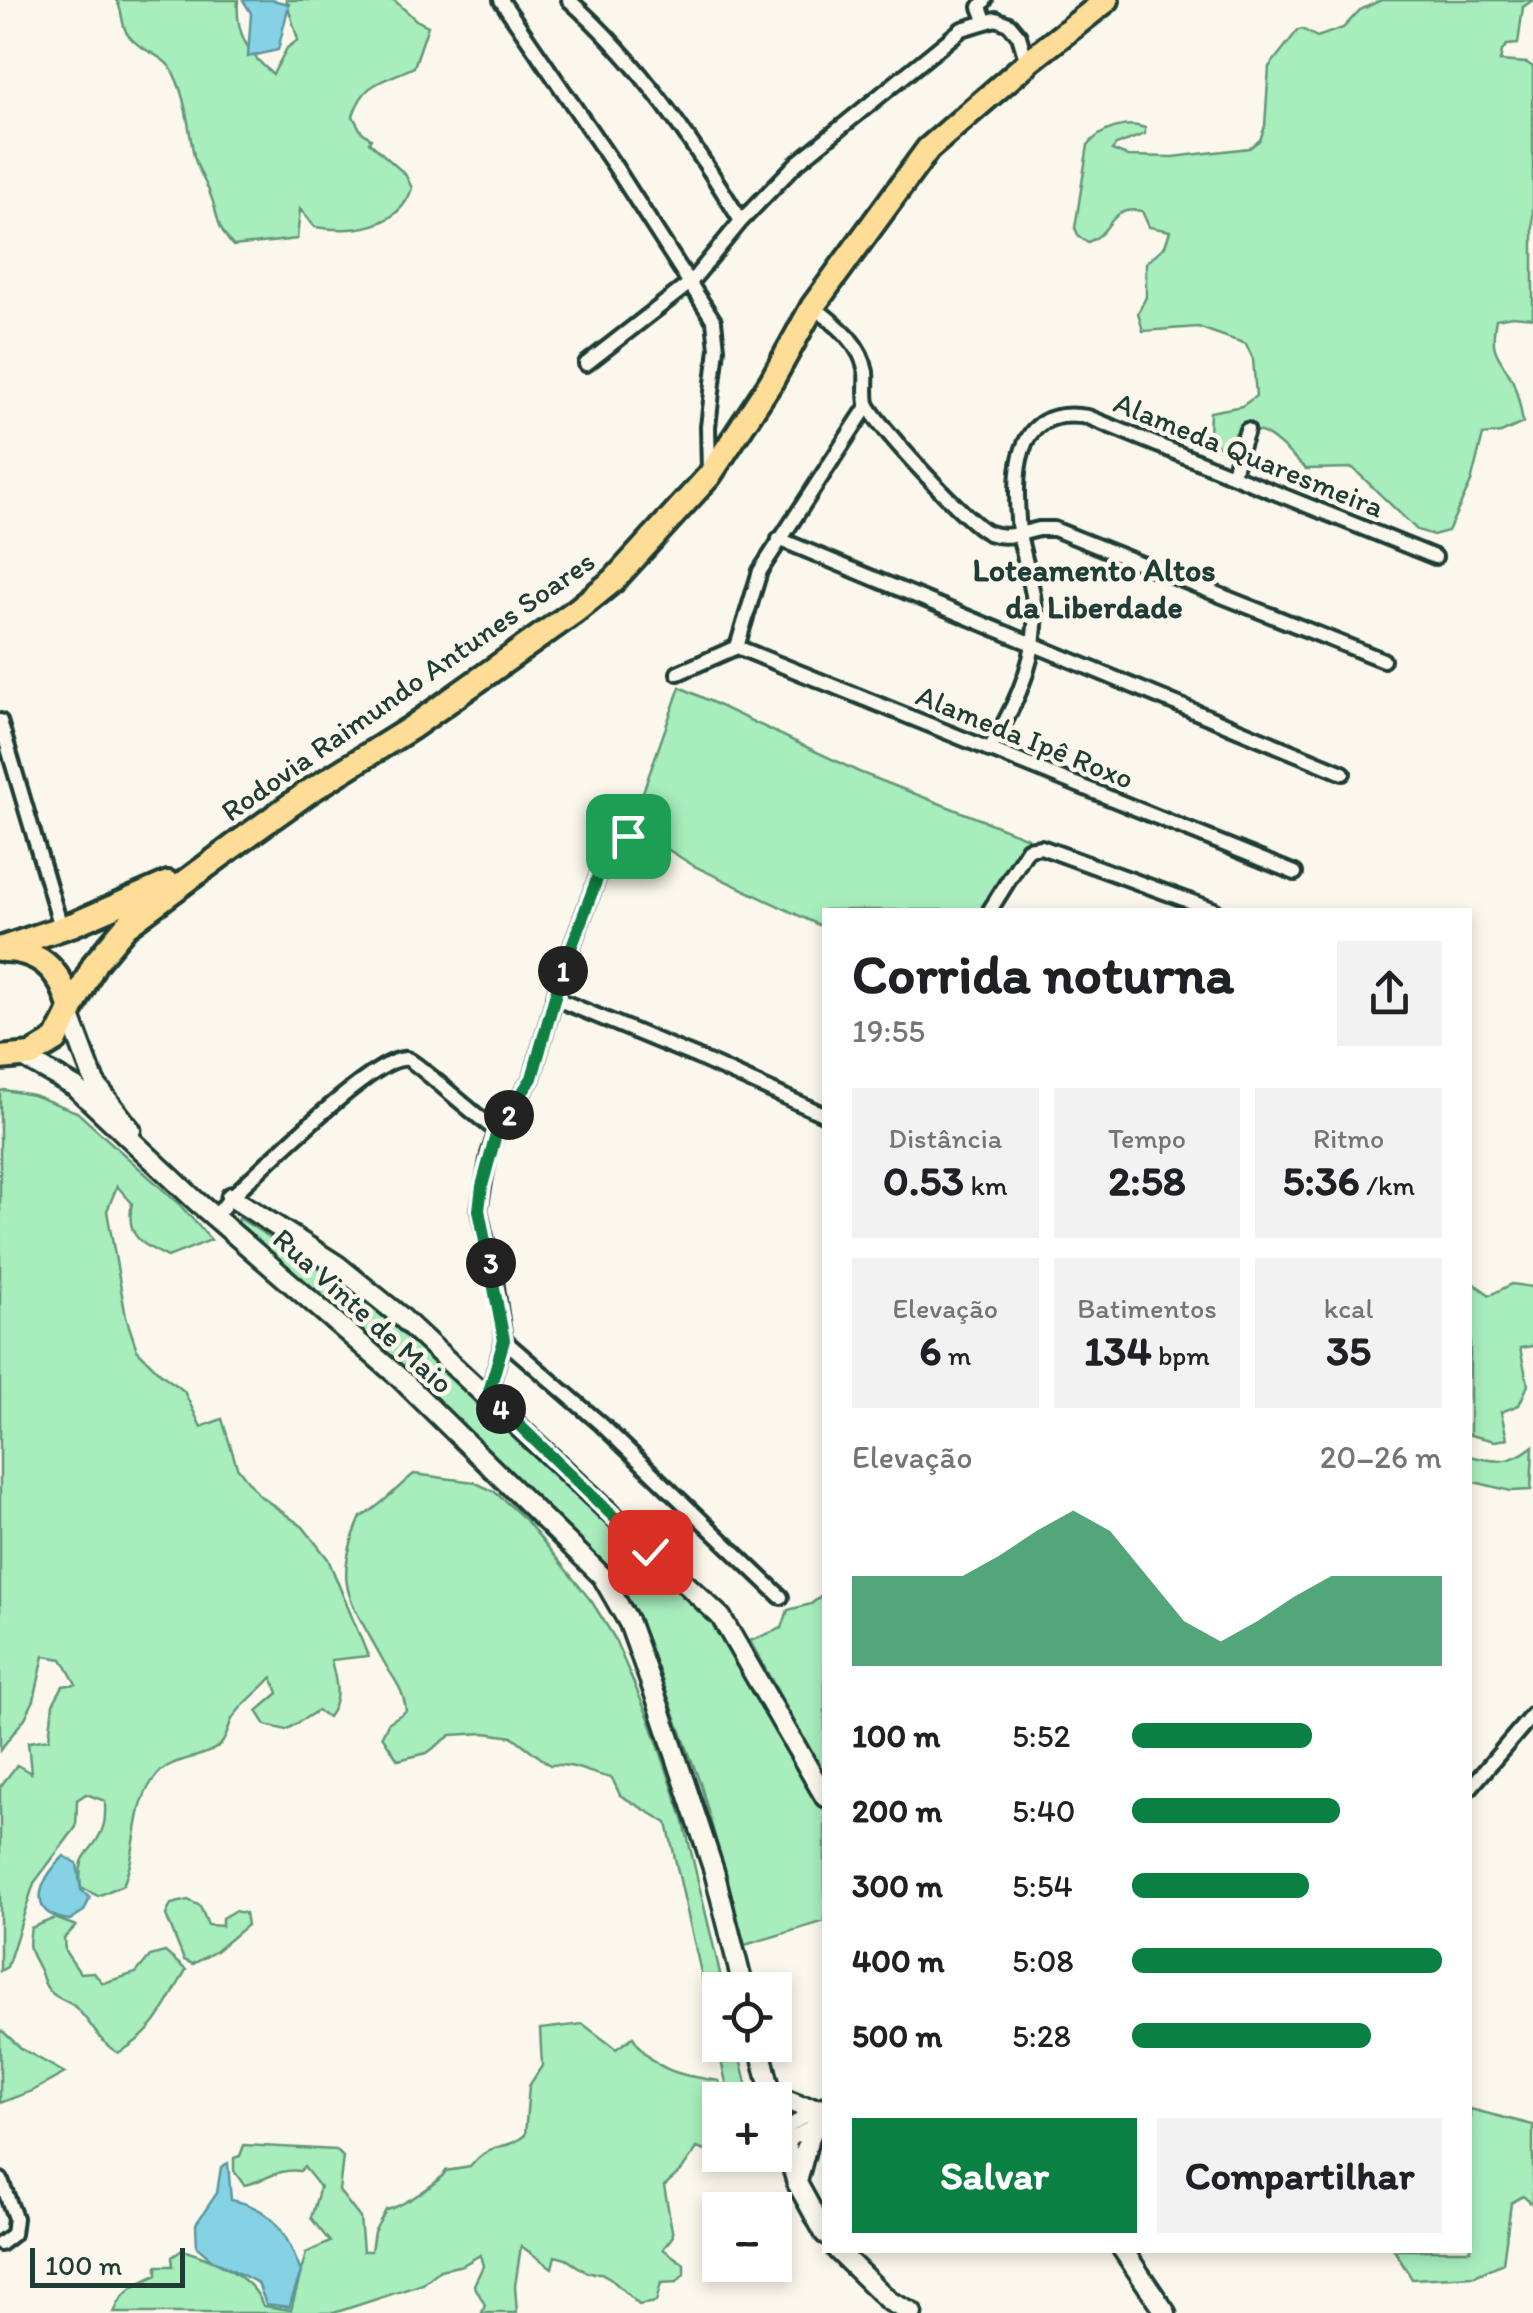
<!DOCTYPE html>
<html lang="pt">
<head>
<meta charset="utf-8">
<style>
  body { margin:0; font-family:Itim,sans-serif; background:#f2f2f2; color:#202124; height:100vh; display:flex; flex-direction:column; font-size:38px; white-space:nowrap }
  * { box-sizing:border-box; margin:0 }
  p { font-size:32px; color:#757577 }
  .icon { flex:none; width:55px; height:55px; fill:none; stroke:currentColor; stroke-width:2; stroke-linecap:round; stroke-linejoin:round }
  .map { position:relative; flex:1; overflow:hidden }
  .side { position:absolute; left:822px; top:908px; width:650px; height:1345px; display:flex; flex-direction:column; background:#fff; border-radius:0px; box-shadow:0 5px 15px #0003 }
  .side>* { flex:none }
  .fabs { position:absolute; left:702px; top:1972px; display:grid; gap:20px }
  .fabs a { display:grid; place-items:center; width:90px; height:90px; border-radius:0px; background:#fff; box-shadow:0 5px 15px #0003; font-size:50px }
  .scale { position:absolute; left:30px; bottom:25px; width:155px; box-sizing:border-box; padding-left:10px; border:5px solid #1f3d34; border-top:0; font-size:28px; line-height:35px; white-space:nowrap; color:#1f3d34; -webkit-text-stroke:8px #fbf7ec; paint-order:stroke }
  .pin { position:absolute; display:grid; place-items:center; width:85px; height:85px; color:#fff; margin:-42px; border-radius:20px; box-shadow:0 5px 15px #0006 }
  .km { position:absolute; width:50px; height:50px; margin:-25px; border-radius:50%; background:#222; color:#fff; font-size:28px; line-height:50px; text-align:center }
  .round { display:grid; place-items:center; flex:none; width:105px; height:105px; border-radius:0px; background:#f2f2f2 }
  .head { display:flex; align-items:center; justify-content:space-between; height:170px; padding:0 30px }
  h1 { font-size:55px; font-weight:700; line-height:75px }
  .figures { display:grid; grid-template-columns:repeat(3,1fr); gap:15px; height:170px; padding:10px 30px }
  .figures div { display:grid; align-content:center; border-radius:0px; background:#f2f2f2; text-align:center }
  .figures b { font-size:42px; font-weight:700 }
  .figures small { font-size:28px; font-weight:400 }
  .figures p { font-size:28px }
  .chart { height:280px; padding:20px 30px }
  .chart p { display:flex; justify-content:space-between }
  .chart svg { width:100%; height:180px; margin-top:10px; fill:#0b8043; opacity:.7 }
  .primary-button { display:flex; gap:20px; margin-top:auto; padding:20px 30px }
  .primary-button a { flex:1; height:115px; border-radius:0px; background:#0b8043; color:#fff; font-size:40px; font-weight:700; line-height:115px; text-align:center }
  .primary-button a+a { background:#f2f2f2; color:#202124 }
  ul { padding:0 30px; list-style:none; font-size:32px }
  li { display:grid; grid-template-columns:160px 120px 1fr; align-items:center; height:75px }
  li i { height:25px; border-radius:12px; background:#0b8043 }
  .map>svg:first-child { display:block }
</style>
</head>
<body>
<div class="map">
<svg width="1533" height="2313" viewBox="0 0 1533 2313">
  <rect width="100%" height="100%" fill="#fbf7ec"/>
  <filter id="ink" filterUnits="userSpaceOnUse"><feTurbulence type="fractalNoise" baseFrequency=".01" numOctaves="2"/><feDisplacementMap in="SourceGraphic" scale="20" xChannelSelector="R" yChannelSelector="G"/><feConvolveMatrix kernelMatrix="1 2 1 2 8 2 1 2 1" color-interpolation-filters="sRGB"/></filter>
  <g filter="url(#ink)">
    <!-- green -->
    <path fill="#a7eebc" stroke="#639678" stroke-width="2.5" d="M116,0h122c-3,33 10,54 35,74l14,-26 11,-8 -12,-40h108l22,20 12,6 -14,41c-30,15 -50,13 -61,49l8,15 10,8 -2,3 36,32 7,14c-13,41 -60,45 -97,39l-15,-18 -3,30 -64,7c-20,-25 -13,-29 -24,-55 -5,-12 -12,-23 -15,-35 -6,-29 -8,-63 -24,-89 -10,-14 -29,-15 -42,-32 -8,-11 -4,-24 -12,-35z
      M1381,0h152l-10,7 -5,37 -11,1 -5,6 -2,10 27,2 6,4v251l-21,-2 -16,3c-7,38 3,33 17,63 5,13 8,28 10,41l-22,10 -18,2 -12,47 -23,49 -15,4 -16,-5 -64,-62 -47,1c-21,-18 -37,-43 -68,-41l-8,17 -10,2 -11,-12 1,-23 32,-6 14,-10 -3,-37 -7,-15 -48,-17 -55,4 -5,-18 8,-16v-34l19,-17 5,-15 -21,-4 -7,-16c-34,-6 -29,22 -54,31l-9,-5 -4,-9 13,-83c13,-16 38,-24 57,-17v6l-29,11 -4,5 15,6 46,1 76,-9 11,-8 5,-14 4,-59 29,-37 4,-1 15,8 26,-9 17,-18z
      M680,687l179,85 169,66 -26,44 -21,28h-156v18l-131,-62 -63,-40z
      M4,1090l29,5 44,17 102,92 32,36 -43,17c-27,-13 -43,-21 -36,-54l-15,-17 -10,25 19,106 11,33 24,24 23,17 17,36 21,-8 15,48 22,28 44,32 25,32 40,97 -37,4c5,21 11,39 -3,57l-11,-6 -31,19 -20,-5 -9,-14 21,-18 -6,-16c-11,13 -28,25 -38,39 -6,8 -6,21 -13,28 -17,16 -47,12 -63,30 -27,28 -19,77 -35,111l-25,11 -17,-8c-5,-40 13,-32 22,-61 3,-8 2,-17 2,-26l-19,-7 -9,6 -1,27 -42,56 -27,84 -7,4v-184l17,-22 14,8 -3,-31 21,-3 4,-35 10,-18 13,-2 -14,-25 -18,-3 -10,44 -9,18 -25,32v-659z
      M239,1218l118,74 362,324 106,185v120l-80,24 -44,-159 -57,-155 -35,-62 -372,-341z
      M1470,1281l20,14 22,-11 21,3v59l-13,2 8,37 -9,20 -18,7 6,27 -12,2 -25,-6z
      M1533,1446l-2,44 -20,1 -41,-10v-25c27,7 41,8 63,-10z
      M414,1474l60,8 21,10 30,27 67,83 22,35 36,84 33,97 41,172h-4v55h17l13,55h-20l-63,-277 -47,-28 -8,-17c-23,-4 -38,-15 -62,-13l-37,-28 -28,-4 -34,2 -24,18 -29,7 -16,-24 6,-13 18,-12c-3,-24 -11,-29 -22,-49 -32,-60 -54,-76 -23,-145 21,-11 34,-28 53,-43z
      M825,1593v184l-75,-136 32,-13 6,-18 23,-6z
      M188,1900l12,6 8,19 14,1v-8l12,-7 11,2 2,12 -31,26 -23,13 -9,-4 -18,-45 5,-11z
      M55,1918l21,8 -12,12 1,13 15,22 13,-1 10,11 33,-10 14,-17 15,-4 21,18c-20,35 -31,64 -68,83 -21,-12 -26,-31 -44,-47 -6,-5 -15,-7 -21,-12 -8,-6 -9,-13 -12,-21 -9,-21 -15,-20 -10,-45z
      M583,2024l33,25 17,-12c22,36 48,38 86,44l8,17 -7,2v55l3,2 -26,-9 -15,22 -18,16 9,50 -10,13 21,15v10l-7,8 -16,1 -5,19 -17,3 -29,-27 -9,-5h-13l-22,-14 -11,-3 -3,12 -31,-22 -6,40 2,27h-35l3,-8 -11,-20 9,-19 -3,-11 -17,10 -23,5 -17,14 -89,29h-220c8,-22 22,-29 43,-38v-9h16l-1,-9 10,-7c28,8 72,26 81,56l28,4 15,-57 24,-11 -19,-24 9,-31 -16,-20 -4,4c-22,-3 -35,10 -56,14l-10,-14v-13l6,-2 4,-11 92,5 7,7 -4,34 21,27 3,33h8l3,-19 12,-22c15,-3 52,-26 60,-39l24,-4c24,-29 34,-14 55,-32l4,-49 13,-20 -2,-37z
      M0,2029l22,20 43,24 -33,18 -32,12z
      M1470,2109l63,16v80l-10,-9 -12,7 -8,60 -28,13 -63,3 -18,-29h76z"/>
    <!-- water -->
    <path fill="#85d2e4" stroke="#5c969e" stroke-width="2.5" d="M243,0h29l17,4 -11,46 -30,7 3,-44z
      M64,1856l13,7 4,27 9,8 -6,13 -14,9c-47,-6 -29,-41 -6,-64z
      M228,2163l3,37c44,8 55,34 70,72l-12,35 -23,-3 -8,-21 -47,-24 -14,-12 -1,-23 21,-31 4,-26z"/>
    <g fill="none" stroke-linecap="round" stroke-linejoin="round">
      <!-- street casing -->
      <g stroke="#1f3d34" stroke-width="20">
        <path id="street" d="M501,0l113,165 100,156 3,27 -9,79 1,45
          M569,0c71,63 123,140 172,221
          M985,0l-5,7 5,13
          M813,306c22,18 48,36 53,66 1,9 -1,21 1,31 6,18 103,123 122,130 11,4 19,3 30,1 6,29 18,63 16,92 -2,45 -24,87 -46,124
          M586,364l104,-81 51,-62 56,-58 165,-134 34,-10 13,5 10,12 8,27
          M1232,475l15,-45
          M779,539l564,234
          M737,647l558,226
          M1383,660l-329,-131h-15l-20,5c-4,-54 -10,-130 69,-117l347,140
          M678,673l59,-26 23,-76 108,-166
          M0,721l61,206
          M990,910l38,-61 13,-2 173,63
          M554,998l143,59 128,58
          M215,1217l16,-20c28,-25 145,-143 176,-138 7,1 73,61 90,72
          M504,1340l97,84 180,173
          M488,1395l16,-55 -9,-60 -16,-70 10,-56 8,-23 35,-53 29,-103 42,-112 14,-25 11,-2
          M1470,1788l63,-74
          M781,2131l44,-27
          M784,2143l41,-24
          M0,2244l13,-10 2,-16 -14,-38"/>
      </g>
      <!-- secondary casing -->
      <g stroke="#1f3d34" stroke-width="25">
        <path id="secondary" d="M70,1016l25,67 36,47
          M23,1057l52,30 121,114 204,177 202,198 27,47 30,83 55,165 30,119
          M231,1197l106,68 63,51 321,301 104,180
          M759,2045l14,55
          M771,2094l30,12 16,2
          M775,2110l22,73 28,51
          M797,2182l11,-41 8,-17
          M837,2250l52,51 23,12
          M1123,2250l43,63"/>
      </g>
      <!-- highway casing -->
      <g stroke="#1f3d34" stroke-width="30">
        <path id="highway" d="M0,949l74,-25 94,-41
          M4,950c40,1 58,24 67,61
          M0,1058l31,-3 25,-15 39,-77 31,-37 117,-87 64,-46 104,-65 166,-118 37,-30 95,-104 62,-94 42,-76 115,-157 105,-91 74,-58"/>
      </g>
      <!-- street -->
      <use href="#street" stroke="#fbf7ec" stroke-width="12"/>
      <!-- secondary -->
      <use href="#secondary" stroke="#fbf7ec" stroke-width="18"/>
      <!-- highway -->
      <use href="#highway" stroke="#fedd96" stroke-width="22"/>
    </g>
  </g>
  <g fill="none" stroke-linecap="round" stroke-linejoin="round" filter="url(#ink)">
    <!-- route casing -->
    <g stroke="#fff" stroke-width="20">
      <path id="route" d="M628,836l-11,2 -14,25 -42,112 -29,103 -35,53 -15,55 -3,24 25,130 -16,55 162,157"/>
    </g>
    <!-- route -->
    <use href="#route" stroke="#0b8043" stroke-width="12"/>
  </g>
  <g text-anchor="middle" stroke-width="9" stroke-linejoin="round" paint-order="stroke">
    <!-- street labels -->
    <g font-size="30" fill="#1f3d34" stroke="#fbf7ec">
      <text transform="translate(1249 455) rotate(22)" y="10">Alameda Quaresmeira</text>
      <text transform="translate(408 686) rotate(-35)" y="10">Rodovia Raimundo Antunes Soares</text>
      <text transform="translate(1025 737) rotate(22)" y="10">Alameda Ipê Roxo</text>
      <text transform="translate(363 1311) rotate(42)" y="10">Rua Vinte de Maio</text>
    </g>
    <!-- neighbourhood labels -->
    <g font-size="32" font-weight="bold" fill="#1f3d34" stroke="#fbf7ec">
      <text x="1094" y="581">Loteamento Altos<tspan x="1094" dy="37">da Liberdade</tspan></text>
    </g>
  </g>
</svg>
<div class="fabs">
<a><svg class="icon" aria-label="locate" viewBox="0 0 24 24"><circle cx="12" cy="12" r="6"/><path d="M12 2v4M12 18v4M2 12h4M18 12h4"/></svg></a>
<a>+</a>
<a>−</a>
</div>
<div class="scale">100 m</div>
<div class="pin" style="left:628px;top:836px;background:#1e9e55"><svg class="icon" aria-label="arrive" viewBox="0 0 24 24"><path d="M6 21V4h12l-3 4 3 4H6"/></svg></div>
<div class="pin" style="left:650px;top:1552px;background:#d93025"><svg class="icon" aria-label="check" viewBox="0 0 24 24"><path d="M5 12l5 5 9-10"/></svg></div>
<b class="km" style="left:563px;top:971px">1</b>
<b class="km" style="left:509px;top:1115px">2</b>
<b class="km" style="left:491px;top:1263px">3</b>
<b class="km" style="left:501px;top:1409px">4</b>
<section class="side">
<div class="head"><div><h1>Corrida noturna</h1><p>19:55</p></div><a class="round"><svg class="icon" aria-label="share" viewBox="0 0 24 24"><path d="M12 15V3M7 8l5-5 5 5M5 13v7h14v-7"/></svg></a></div>
<div class="figures">
<div><p>Distância</p><b>0.53<small> km</small></b></div>
<div><p>Tempo</p><b>2:58</b></div>
<div><p>Ritmo</p><b>5:36<small> /km</small></b></div>
</div>
<div class="figures">
<div><p>Elevação</p><b>6<small> m</small></b></div>
<div><p>Batimentos</p><b>134<small> bpm</small></b></div>
<div><p>kcal</p><b>35</b></div>
</div>
<div class="chart"><p><span>Elevação</span>20–26 m</p>
<svg viewBox="0 0 160 44" preserveAspectRatio="none"><path d="M0 44V22L10 22L20 22L30 22L40 17L50 11L60 6L70 11L80 22L90 33L100 38L110 33L120 27L130 22L140 22L150 22L160 22V44z"/></svg>
</div>
<ul>
<li><b>100 m</b>5:52<i style="width:58%"></i></li>
<li><b>200 m</b>5:40<i style="width:67%"></i></li>
<li><b>300 m</b>5:54<i style="width:57%"></i></li>
<li><b>400 m</b>5:08<i style="width:100%"></i></li>
<li><b>500 m</b>5:28<i style="width:77%"></i></li>
</ul>
<div class="primary-button"><a>Salvar</a><a>Compartilhar</a></div>
</section>
</div>
</body>
</html>
